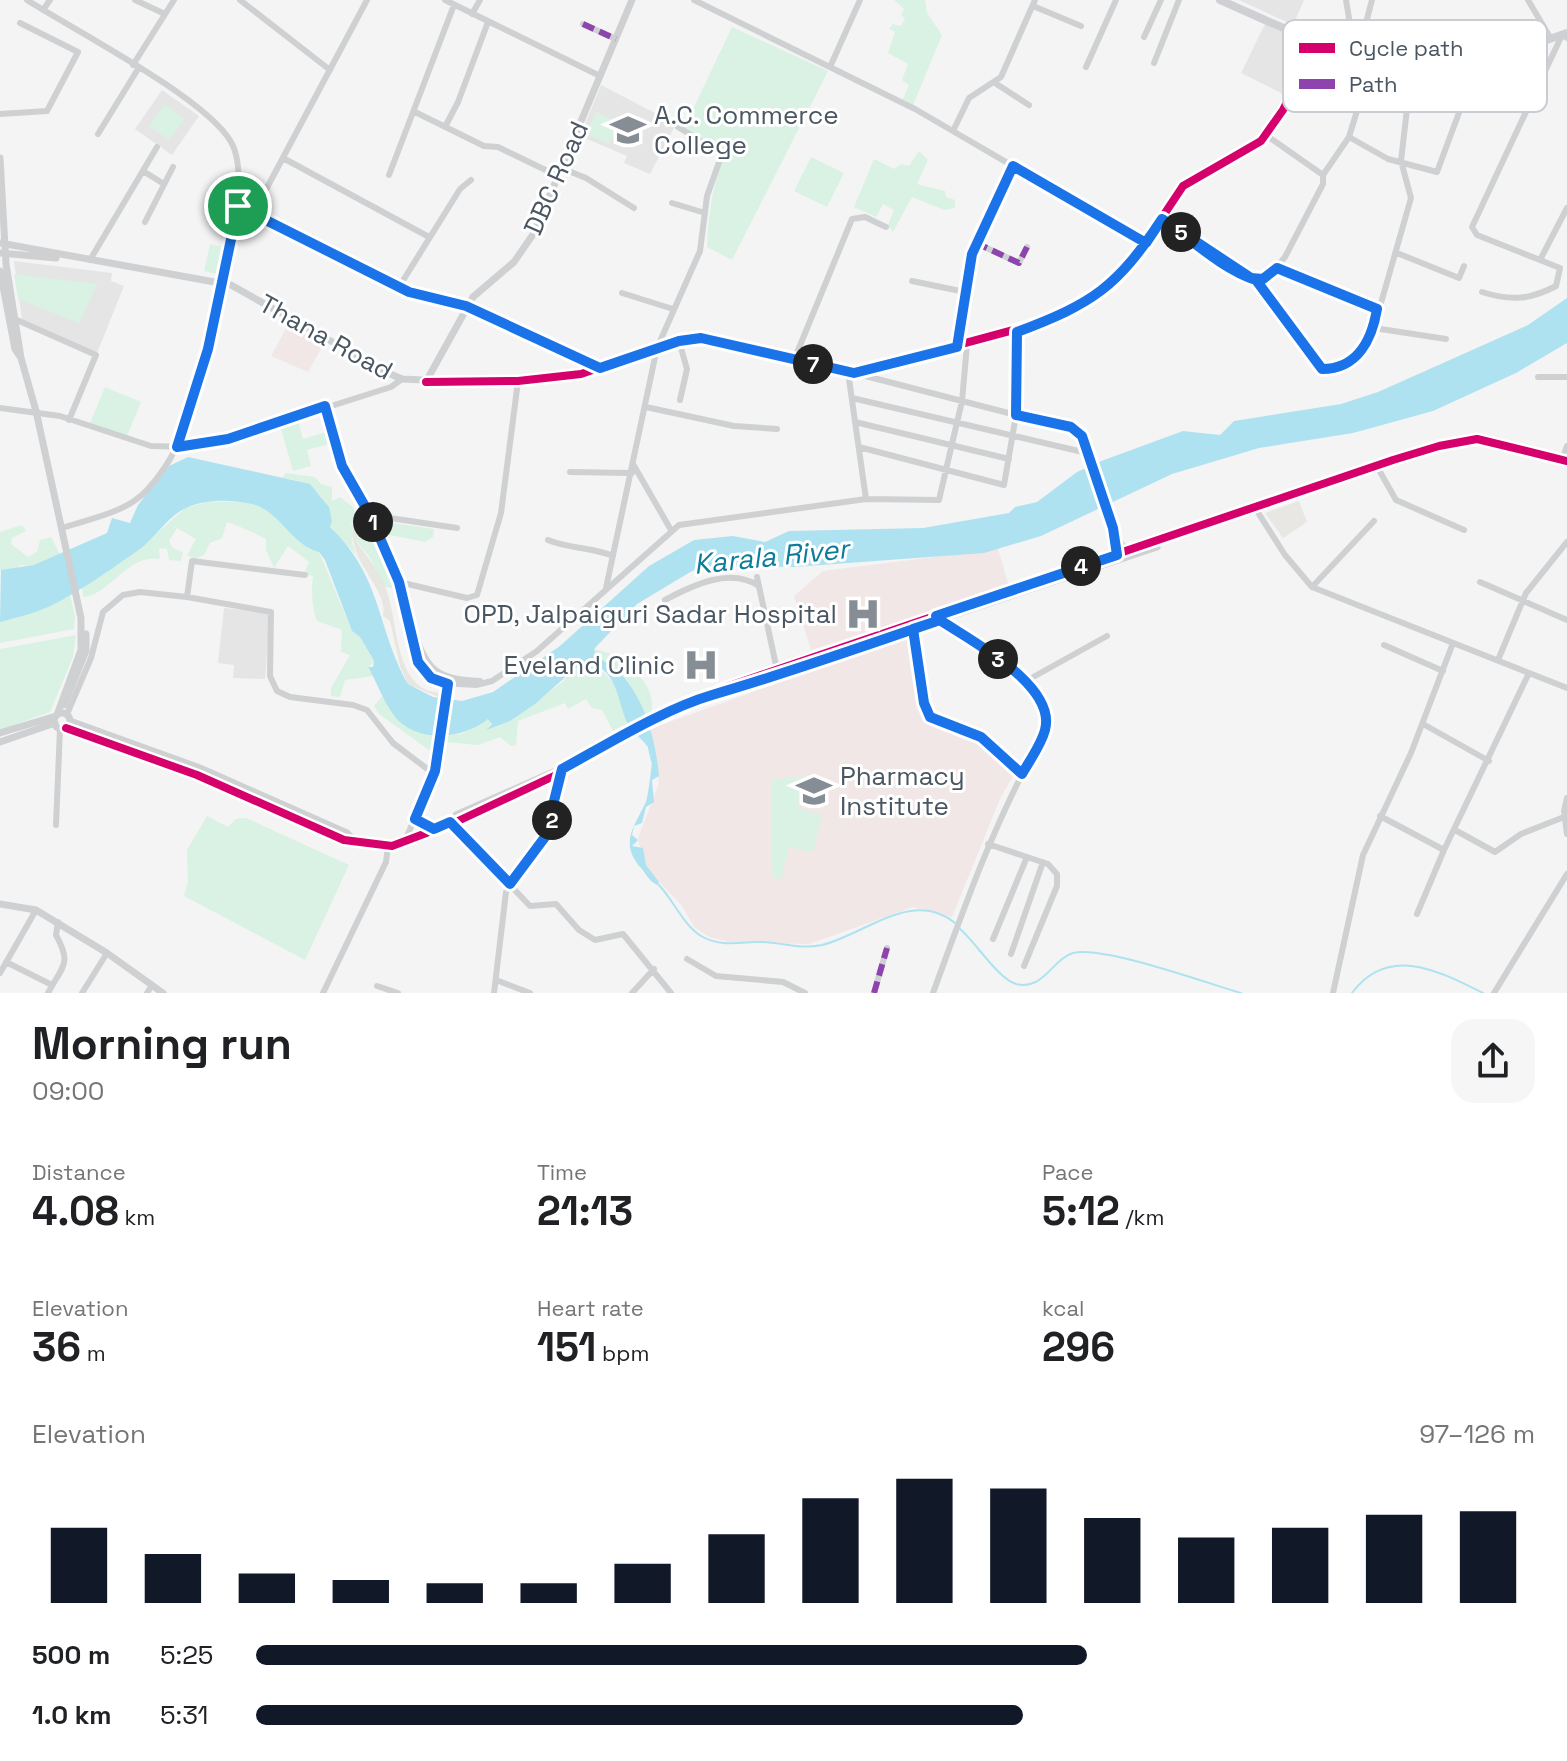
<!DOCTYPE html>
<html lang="en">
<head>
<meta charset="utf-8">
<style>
  body { margin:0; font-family:"Space Grotesk",sans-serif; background:#f6f6f6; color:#202124; height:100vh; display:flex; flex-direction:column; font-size:30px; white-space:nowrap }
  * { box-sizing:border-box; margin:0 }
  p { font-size:26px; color:#757577 }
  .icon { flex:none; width:44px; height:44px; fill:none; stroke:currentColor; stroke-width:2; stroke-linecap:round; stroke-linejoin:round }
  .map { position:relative; height:993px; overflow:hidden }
  .side { display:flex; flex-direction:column; background:#fff; flex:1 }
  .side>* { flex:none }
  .pin { position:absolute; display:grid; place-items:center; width:68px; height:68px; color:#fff; margin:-34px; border:4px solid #fff; border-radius:50%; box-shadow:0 2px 8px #0007 }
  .km { position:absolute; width:40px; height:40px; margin:-20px; border-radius:50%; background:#222; color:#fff; font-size:22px; line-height:40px; text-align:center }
  .round { display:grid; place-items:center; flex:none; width:84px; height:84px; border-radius:24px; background:#f6f6f6 }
  .summary { display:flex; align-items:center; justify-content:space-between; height:136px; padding:0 32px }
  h1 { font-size:44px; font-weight:700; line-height:60px }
  .stats { display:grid; grid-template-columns:repeat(3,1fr); gap:12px; height:136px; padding:8px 32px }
  .stats div { display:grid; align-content:center }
  .stats b { font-size:40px; font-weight:700 }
  .stats small { font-size:22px; font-weight:400 }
  .stats p { font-size:22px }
  .chart { height:224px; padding:16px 32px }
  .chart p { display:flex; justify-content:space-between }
  .chart svg { width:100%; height:144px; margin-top:8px; stroke:#111827; stroke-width:6 }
  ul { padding:0 32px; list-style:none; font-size:26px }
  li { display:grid; grid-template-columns:128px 96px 1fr; align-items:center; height:60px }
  li i { height:20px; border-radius:10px; background:#111827 }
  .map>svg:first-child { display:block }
</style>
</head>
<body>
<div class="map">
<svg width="1567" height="993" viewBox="0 0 1567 993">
  <rect width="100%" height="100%" fill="#f4f4f4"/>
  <!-- commercial -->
  <path fill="#e8e7e3" d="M1299,501l8,21 -24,16 -18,-25z"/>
  <!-- education -->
  <path fill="#e6e5e6" d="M1239,0h65l-11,25z
    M1266,22l42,20 -25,52 -42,-21z
    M601,85l75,39 -26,50 -26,-11 3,-7 -47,-20z
    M162,90l37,26 -27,39 -37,-26z
    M14,261l98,12 -1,8 13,5 -27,67 -75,-33z
    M224,608l41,4 5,4 -5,63 -32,-1 1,-13 -16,-2z"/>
  <!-- medical -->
  <path fill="#f1e7e6" d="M288,325l35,20 -15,27 -37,-16z
    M998,549l11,37 -198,64 -17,-54 29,-25z
    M912,635l16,81 43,17 45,38 -16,28 -48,118 -39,-10 -104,37 -80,-2 -20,-5 -15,-10 -12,-21 -38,-40 -6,-28 21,-55 -9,-54z"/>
  <!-- green -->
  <path fill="#d9f2e3" d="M894,0h31l2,13 15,22 -29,70 -10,-6 6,-14 -7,-5 6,-16 -20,-11 7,-21 -6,-3 4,-5 8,2 4,-8 -4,-2 3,-7z
    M732,27l96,44 -96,189 -25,-13c2,-36 5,-63 20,-96l-43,-23z
    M165,104l20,15 -16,21 -20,-14z
    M596,112l23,10 -10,22 -23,-10z
    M919,151l9,9 -11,24 28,7 1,6 9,3v8l-11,2 -32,-13 -19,35 -5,-7 6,-15 -11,-6 -7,13 -22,-10 20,-48 20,10 7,-5 8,2z
    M811,157l33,16 -17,34 -33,-16z
    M210,244l18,4 -3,14 -4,-1 -5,13 -12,-3z
    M14,274l83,10 -18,39 -61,-24z
    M105,387l36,15 -14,34 -37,-13z
    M298,420l5,19 23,-7 3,12 -22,6 4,16 -18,5 -13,-46z
    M286,473l29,4 6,7 11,3v14l8,-4 13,10 3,8 -5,10 3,2 -2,16 4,12 -26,-28 2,-6c-6,-27 -22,-40 -50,-43z
    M207,502c15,0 31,-2 46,2 27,8 39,42 66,48l33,79 8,6 14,25 -6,5 5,9 -28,4 -5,17 -9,-1v-8l19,-33 -9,-3 1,-22 -25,-9c-5,-12 -6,-32 -4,-45l-9,-2 5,-12 -21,-16 -14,22 -8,-18v-11c-3,-2 -36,-17 -39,-17l-5,16 -12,5 -6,12 -9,4 -8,-4 9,-16 -19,-11 -8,13 4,7 10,4 -2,9 -12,-1 -2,-11 -8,-1 1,11c-32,-6 -50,36 -77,38l-1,-11 60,-39 43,-39z
    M379,521l55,8 -1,8 -8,5 -40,-8z
    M363,523l8,5 24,60 -10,-1 -16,-31 -13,-15 2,-15z
    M22,525l4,6 -14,7 -1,6 17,13 9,-5 3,-12 11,-3 9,17 -26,12 -14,-1 -5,6h-15v-39z
    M70,595l5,21 -1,13 -74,14v-28l42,-5z
    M76,635l-3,22 -23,55 -50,18v-81z
    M594,649c27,4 70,38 55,69l-3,2c-5,-18 -15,-36 -29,-50 -8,-8 -19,-9 -23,-21z
    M585,663c30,9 38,35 42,61l-14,7 -11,-21 -10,-2 -6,-9 -18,10 -3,-6 -47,18 -2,24 -5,1 -11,-9 -22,8 -33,-3 1,-7 16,-1 26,-15 4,3 -4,6 22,-7 55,-41 2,-6h6l3,-7z
    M383,695l21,31 31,11 -2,16 -54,-39 -5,-8z
    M805,776l-8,32 25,7 -9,37 -24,-5 -8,33 -9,-5v-95z
    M207,816l21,11 8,-8 10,-1 103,47 -44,95 -121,-64 4,-14 -1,-32z"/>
  <!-- sand -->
  <path fill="#e7e6e1" d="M360,522l-4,19c11,16 23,29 30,48 13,32 7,102 55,104v5l-33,-14 -8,-18 -10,-45 -7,-5c6,-26 -34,-54 -30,-86z"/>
  <!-- water -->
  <path fill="#aee2f0" d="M1567,298v45l-51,30 -83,38 -80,22 -94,15 -87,26 -131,62 -57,17 -190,14 -78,-1 -24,5 -55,33 -43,45c4,12 15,13 23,21 29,28 39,73 42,106l-7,4 2,22 -8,5 -4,16 -8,3 -2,9 6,5 -6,6 11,2 3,17 13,17 -2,3c-9,-5 -10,-10 -16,-17 -22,-25 -7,-41 5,-66 2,-5 6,-36 6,-43 1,-14 -18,-23 -24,-35 -11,-21 -10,-63 -48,-60l-45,40 -25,17 -24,9 6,-6 -4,-5c-22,17 -56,24 -83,7 -17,-11 -27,-42 -37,-59h5l1,-6 -14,-24 -8,-6 -27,-71 -6,-8c-27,-6 -39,-41 -67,-48 -20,-5 -48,-5 -66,4 -19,9 -30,29 -46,41 -26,18 -70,50 -99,61 -13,5 -28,8 -41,12l1,-52 33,-5 73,-32 5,-15 18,5 8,-18 31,-39 19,-9 122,27 19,23 3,14 -2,6c53,51 46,100 78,157l25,13 29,4 31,-9 67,-46 89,-80 45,-26 39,-4 32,6 24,-11 134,-3 86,-15 6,-6 22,-5 40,-30 27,-12 79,-29 37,4 14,-14 107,-17 37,-12 150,-67z"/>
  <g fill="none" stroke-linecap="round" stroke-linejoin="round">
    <!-- stream -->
    <path stroke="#aee2f0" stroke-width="2" d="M649,748l3,13
      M658,884c15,15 25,41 43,52 17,10 35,7 54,6 23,-1 43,8 67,3 42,-10 91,-57 133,-22
      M959,928c16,13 39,51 57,56 28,7 36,-25 57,-31 29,-8 133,30 168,40
      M1352,993c36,-49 87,-22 131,0"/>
    <!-- minor -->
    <path stroke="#ced0d2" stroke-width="6" d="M27,0c47,30 179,98 204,142 29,49 -33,247 -54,302 -5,15 -19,34 -30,46 -20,22 -54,28 -82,37
      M135,0l30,14
      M240,0l90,70
      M445,0l155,76
      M694,0l221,109 230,134
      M1528,0l23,39
      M1033,6l48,20
      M43,10l7,-10
      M472,14l8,-14
      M583,24l33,15
      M1144,37l17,-37
      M1567,38l-5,-3 -90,192 5,8 63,25 27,-52
      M1339,49l10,-31 -3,-18
      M1358,53l14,-53
      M1372,62l-23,75 39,22 49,13 43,-116
      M1154,63l25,-63
      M133,65l41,-65
      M830,67l30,-67
      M1086,67l30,-67
      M995,83l34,22
      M415,112l69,34 14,1 60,29
      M0,114l47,-3 31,-59 -58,-29
      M445,127l13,-25 30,-80
      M953,131l16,-33 32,-21 34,-77
      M98,134l40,-65
      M283,158l146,79
      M561,168l25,10 48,30
      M143,171l21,13
      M389,175l65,-170
      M1323,175l26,-38
      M672,203l33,10
      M238,206l171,86 57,14 134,62
      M254,212l113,-212
      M1162,219l89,59 19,-3 15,-18 38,-73v-9l-57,-40
      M145,222l28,-55
      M976,243l43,20 8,-16
      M1397,253l62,25 5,-12
      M90,260l67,-113
      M1277,268l100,41
      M1256,280l36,53 30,36c20,0 39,-14 49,-31l40,-140 -10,-37 7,-61 -12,-24 -24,-14 -1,-7
      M912,281l53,11
      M399,287l61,-98 11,-9
      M1482,292c28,9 48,8 74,-6l4,-18 -20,-8
      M622,293l51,16
      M17,320l79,35 -27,65
      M1374,328l72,11
      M1017,332l-1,83 63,17 34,96
      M679,341l8,28 -7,31
      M957,347l15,-93 41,-88
      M794,360l58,-141 13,-2 21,10
      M848,372l18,127
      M854,373l162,42 -12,70 -145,-38
      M1538,377h29
      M852,398l235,55
      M325,406l17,60 28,49 34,83
      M646,407l88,19 43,3
      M0,408l60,8 91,30 37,1 40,-8 163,-52 11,-8
      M855,422l154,37
      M1562,460l5,-14
      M633,464l38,66
      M1379,470l17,30 68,30
      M570,472l62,1
      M1257,511l28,44 27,32 255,101
      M370,515l87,13
      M548,540c21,9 44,7 65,16
      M1117,555l-4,-27 13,24
      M757,577l20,93
      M399,582l68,16 10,-3 24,-82 17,-132
      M1480,582l87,38
      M1312,587l62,-66
      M606,588l51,-240 43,-97 7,-55 15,-42 -44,-27
      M187,597l5,-36 113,14
      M404,598l13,59 6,14 19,12 34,2 16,-4 45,-30 142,-126 187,-26 73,1 23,-99 5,-56
      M665,600c28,-15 65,-33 94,-14
      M412,624c14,43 20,55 68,57
      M913,629l11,74 6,14 45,17 47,40
      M1384,645l59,26
      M1498,660l28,-67 41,-51
      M1026,681l81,-45
      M67,714l24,-56 12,-46 20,-17 17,-3 47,5 84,15 -1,64 7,15 13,6 63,8 14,5 26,33 41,31
      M1423,724l66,37
      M1567,798l-3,13 3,23
      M1380,816l64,34 85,-177
      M415,819l19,10
      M450,822l80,84 26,-2 23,26 16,10 28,-6 48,59
      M56,825l4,-96
      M1455,830l40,22 26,-18 43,-17
      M404,843l30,-69 14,-90
      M988,844l60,20 9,10v12l-33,80
      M1417,914l27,-64
      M993,939l34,-82
      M1011,954l32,-92
      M687,959l29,17 67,6 22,11
      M6,962l46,23
      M0,973l36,-63
      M496,980l34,13
      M377,986l21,7
      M48,993c15,-28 24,-29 8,-58l2,-13
      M82,993l25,-40
      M147,993l5,-8
      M323,993l63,-131 2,-16
      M494,993l12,-101 39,-55 17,-68
      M632,993l22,-24
      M874,993l13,-45
      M933,993c29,-79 56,-157 96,-232 9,-16 24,-37 14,-56 -19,-39 -68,-62 -103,-85
      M1333,993l30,-138 48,-102 42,-110
      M1494,993l73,-119"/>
    <!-- tertiary -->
    <path stroke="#ced0d2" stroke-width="7" d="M0,158l6,106 15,94
      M0,243l231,42 157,88 14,6 21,1
      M0,253l56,5
      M0,271l15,78 6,9 15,53 45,207v32l-24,65
      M428,378l45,-81 41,-35 20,-29 98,-233
      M426,382l92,-1 63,-7 76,-26 44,-10 153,35 163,-41 51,-21 49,-31 66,-94 67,-36 16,-15 46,-85
      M717,694l440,-147
      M64,705l22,-54v-17
      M54 721a8 8 0 1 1 16 0a8 8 0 1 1-16 0Z
      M70,721l130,47 147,65 7,7
      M66,728l131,47 147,65 48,6 66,-25 96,-45 76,-44 99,-46 664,-226 46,-14 38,-7 90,22
      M0,733l56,-17
      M0,742l55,-19
      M450,822l6,-7 104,-46
      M0,904l36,6 71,43 56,40"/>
    <!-- secondary -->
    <path stroke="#ced0d4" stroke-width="8" d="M1220,0c37,16 75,35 113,47 71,22 165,12 234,-14
      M1311,54l15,-8"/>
    <!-- quiet -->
    <path stroke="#8e44ad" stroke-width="6" stroke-dasharray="12 6" stroke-linecap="butt" d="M583,24l33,15
      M976,243l43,20 8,-16
      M874,993l13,-45"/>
    <!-- cycleway casing -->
    <g stroke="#fff" stroke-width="13">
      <path id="cycleway" d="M426,382l92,-1 63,-7 76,-26 44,-10 153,35 189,-51 69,-37 21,-24 50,-75 78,-45 22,-31 34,-69
        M66,728l131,47 147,65 48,6 66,-25 96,-45 76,-44 99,-46 664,-226 46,-14 38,-7 90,22"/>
    </g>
    <!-- cycleway -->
    <use href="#cycleway" stroke="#d6006c" stroke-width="8"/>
  </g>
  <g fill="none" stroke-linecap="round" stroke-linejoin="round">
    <!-- route casing -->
    <g stroke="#fff" stroke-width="16">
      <path id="route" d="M238,206l-30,143 -31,98 51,-8 97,-33 17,60 28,49 29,67 19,80 13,16 17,6 -13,87 -20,48 19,10 16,-7 60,62 35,-47 17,-68c44,-24 102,-60 150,-74 76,-22 152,-49 228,-75 31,21 117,65 105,110 -4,15 -15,30 -23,44l-41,-37 -51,-20 -6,-14 -11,-74 27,-9 -4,-4 181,-61 -4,-27 -31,-92 -11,-9 -55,-12 1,-83c77,-29 100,-45 145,-113l89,59 12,1 14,-11 100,41c-5,30 -19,60 -55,60l-66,-89c-34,-11 -65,-41 -94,-61l-16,24 -133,-77 -41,88 -15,93 -103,26 -153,-35 -22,3 -79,27 -134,-62 -57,-14 -171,-86"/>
    </g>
    <!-- route -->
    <use href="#route" stroke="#1a73e8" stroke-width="10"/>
  </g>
  <!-- icons -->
  <defs>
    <g id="university-bare" transform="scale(2.76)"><path d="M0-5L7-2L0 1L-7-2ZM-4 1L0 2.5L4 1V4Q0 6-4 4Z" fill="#868d94" stroke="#fff" stroke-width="2.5" paint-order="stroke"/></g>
    <g id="hospital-bare" transform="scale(2.76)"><path d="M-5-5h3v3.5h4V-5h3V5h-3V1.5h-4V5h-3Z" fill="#868d94" stroke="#fff" stroke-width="2.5" paint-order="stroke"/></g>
  </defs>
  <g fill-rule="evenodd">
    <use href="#university-bare" x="628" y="130"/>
    <use href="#hospital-bare" x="863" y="614"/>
    <use href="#hospital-bare" x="701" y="665"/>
    <use href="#university-bare" x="814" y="791"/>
  </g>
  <g text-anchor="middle" stroke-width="6" stroke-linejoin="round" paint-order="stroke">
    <!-- poi labels -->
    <g font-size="26" fill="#4a5661" stroke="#fff" text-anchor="start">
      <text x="654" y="124">A.C. Commerce<tspan x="654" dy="30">College</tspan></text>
      <text x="837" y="623" text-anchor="end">OPD, Jalpaiguri Sadar Hospital</text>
      <text x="675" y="674" text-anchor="end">Eveland Clinic</text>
      <text x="840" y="785">Pharmacy<tspan x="840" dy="30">Institute</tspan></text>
    </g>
    <!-- street labels -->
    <g font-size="26" fill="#4a5661" stroke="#fff">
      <text transform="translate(556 178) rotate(-66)" y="9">DBC Road</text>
      <text transform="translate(326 337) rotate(29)" y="9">Thana Road</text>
    </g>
    <!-- water labels -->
    <g font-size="28" font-style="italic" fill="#0c7c9b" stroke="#fff">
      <text transform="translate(771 556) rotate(-6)" y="10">Karala River</text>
    </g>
  </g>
  <!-- legend -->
  <rect x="1283" y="20" width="264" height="92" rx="12" fill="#fff" stroke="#c9ccd0" stroke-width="2"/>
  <rect x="1299" y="43" width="36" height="10" fill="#d6006c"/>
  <rect x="1299" y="79" width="36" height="10" fill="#8e44ad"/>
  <g font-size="22" fill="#4a5661">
    <text x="1349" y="56">Cycle path</text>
    <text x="1349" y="92">Path</text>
  </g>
</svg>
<div class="pin" style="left:238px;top:206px;background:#1e9e55"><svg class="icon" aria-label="arrive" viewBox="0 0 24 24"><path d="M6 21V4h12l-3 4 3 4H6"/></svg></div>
<b class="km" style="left:373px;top:522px">1</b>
<b class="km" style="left:552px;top:820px">2</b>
<b class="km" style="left:998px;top:659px">3</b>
<b class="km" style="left:1081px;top:566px">4</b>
<b class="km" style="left:1181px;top:232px">5</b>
<b class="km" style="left:813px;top:364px">7</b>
</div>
<section class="side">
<div class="summary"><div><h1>Morning run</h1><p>09:00</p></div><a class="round"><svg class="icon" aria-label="share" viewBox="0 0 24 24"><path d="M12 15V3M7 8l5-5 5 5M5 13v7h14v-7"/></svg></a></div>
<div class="stats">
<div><p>Distance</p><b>4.08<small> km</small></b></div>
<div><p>Time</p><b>21:13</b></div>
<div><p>Pace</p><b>5:12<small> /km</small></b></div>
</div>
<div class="stats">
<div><p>Elevation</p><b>36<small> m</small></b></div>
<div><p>Heart rate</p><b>151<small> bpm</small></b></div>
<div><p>kcal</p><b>296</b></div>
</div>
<div class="chart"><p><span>Elevation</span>97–126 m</p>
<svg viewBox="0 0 160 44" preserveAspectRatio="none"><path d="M5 44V21M15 44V29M25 44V35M35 44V37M45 44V38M55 44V38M65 44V32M75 44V23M85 44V12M95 44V6M105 44V9M115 44V18M125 44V24M135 44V21M145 44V17M155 44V16"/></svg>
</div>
<ul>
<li><b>500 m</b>5:25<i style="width:65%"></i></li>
<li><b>1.0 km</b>5:31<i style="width:60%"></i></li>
</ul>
</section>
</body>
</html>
